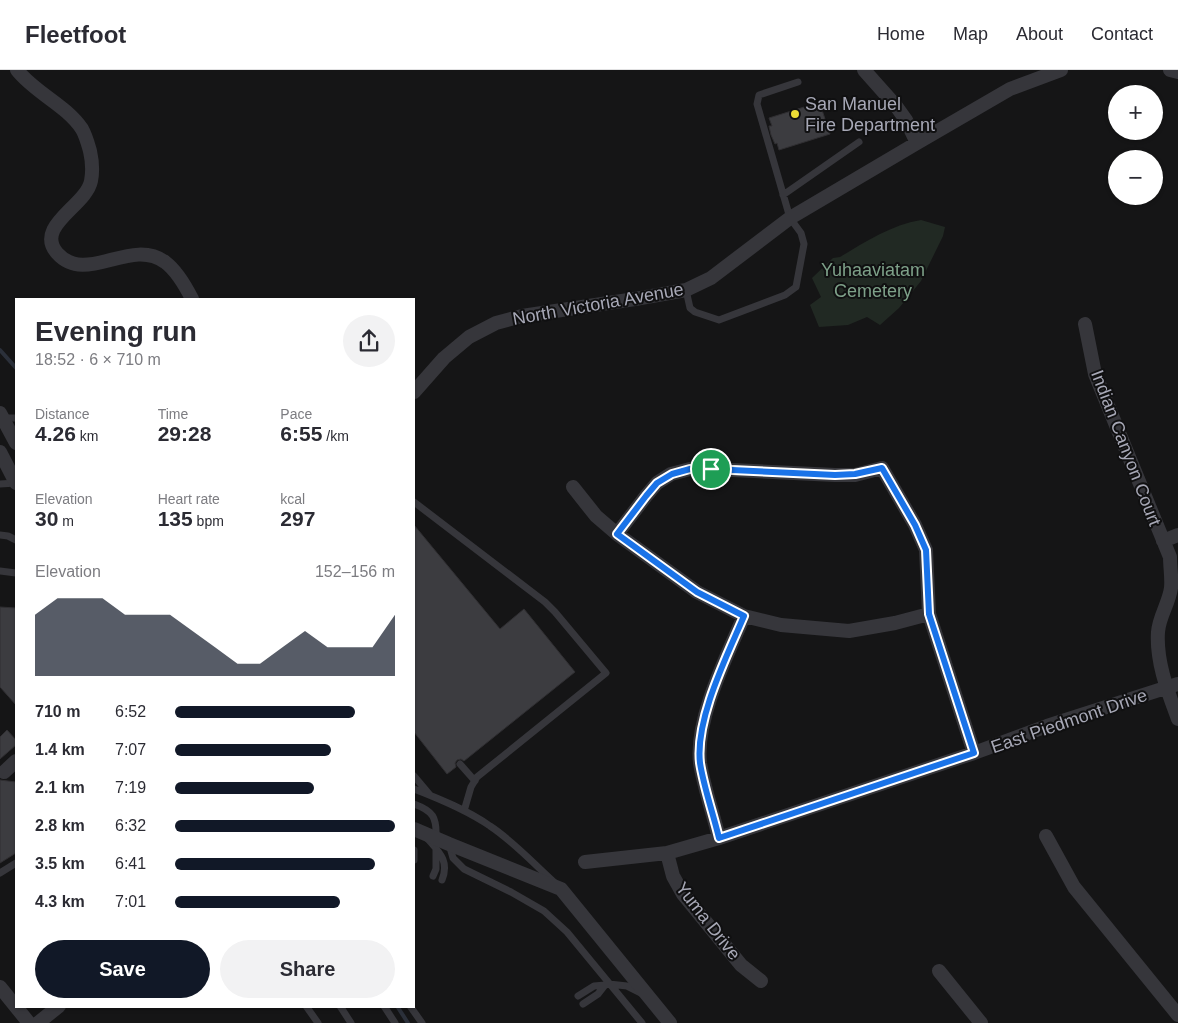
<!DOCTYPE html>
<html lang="en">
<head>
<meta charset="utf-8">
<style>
  body { margin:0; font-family:Helvetica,sans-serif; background:#f2f2f3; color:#2b2b33; height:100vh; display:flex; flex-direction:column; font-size:19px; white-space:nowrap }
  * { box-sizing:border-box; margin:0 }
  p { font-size:16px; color:#7c7c81 }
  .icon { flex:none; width:28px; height:28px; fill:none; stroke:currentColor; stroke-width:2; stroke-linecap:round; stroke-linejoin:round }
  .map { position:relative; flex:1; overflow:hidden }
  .side { position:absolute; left:15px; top:228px; width:400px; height:710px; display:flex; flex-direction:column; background:#fff; border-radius:0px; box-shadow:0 1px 4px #0004 }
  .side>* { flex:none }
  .buttons { position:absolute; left:1108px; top:15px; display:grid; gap:10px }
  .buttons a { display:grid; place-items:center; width:55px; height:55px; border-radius:50%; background:#fff; box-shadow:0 1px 4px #0004; font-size:25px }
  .pin { position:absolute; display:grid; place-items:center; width:42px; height:42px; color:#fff; margin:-21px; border:2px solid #fff; border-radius:50%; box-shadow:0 1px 5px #0007 }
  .round { display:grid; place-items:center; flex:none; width:52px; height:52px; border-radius:26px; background:#f2f2f3 }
  .overview { display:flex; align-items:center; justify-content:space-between; height:85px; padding:0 20px }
  h1 { font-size:28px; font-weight:600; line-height:38px }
  .figures { display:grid; grid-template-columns:repeat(3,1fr); gap:8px; height:85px; padding:5px 20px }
  .figures div { display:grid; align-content:center }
  .figures b { font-size:21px; font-weight:600 }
  .figures small { font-size:14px; font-weight:400 }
  .figures p { font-size:14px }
  .chart { height:140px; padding:10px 20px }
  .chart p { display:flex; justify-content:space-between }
  .chart svg { width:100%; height:90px; margin-top:5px; fill:#111827; opacity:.7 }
  .primary-button { display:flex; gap:10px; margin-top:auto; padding:10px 20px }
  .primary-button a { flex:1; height:58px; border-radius:30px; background:#111827; color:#fff; font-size:20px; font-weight:600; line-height:58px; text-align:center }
  .primary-button a+a { background:#f2f2f3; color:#2b2b33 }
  ul { padding:0 20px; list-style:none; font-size:16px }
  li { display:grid; grid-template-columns:80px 60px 1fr; align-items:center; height:38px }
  li i { height:12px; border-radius:6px; background:#111827 }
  header { display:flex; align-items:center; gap:30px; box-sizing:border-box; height:70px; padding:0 25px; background:#fff; border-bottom:1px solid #e1e1e2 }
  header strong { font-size:24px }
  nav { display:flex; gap:28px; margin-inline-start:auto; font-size:18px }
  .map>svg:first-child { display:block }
</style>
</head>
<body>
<header>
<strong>Fleetfoot</strong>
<nav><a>Home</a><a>Map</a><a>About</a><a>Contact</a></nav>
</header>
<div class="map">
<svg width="1178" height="953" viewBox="0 0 1178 953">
  <rect width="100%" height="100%" fill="#151516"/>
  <!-- green -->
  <path fill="#212923" d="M921,150l24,7 -2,9 -22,45 -22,27 -19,17 -13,-8 -19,8 -29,2 -9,-22 11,-8 -9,-19 21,-20 7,-1c25,-15 51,-32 81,-37z"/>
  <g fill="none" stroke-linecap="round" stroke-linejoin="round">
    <!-- stream -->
    <path stroke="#2b303a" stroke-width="4" d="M0,280l16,18
      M397,936l11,17"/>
  </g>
  <!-- building -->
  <path fill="#3c3c40" stroke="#302f32" d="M817,33l3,7h2l8,24 -51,16 -2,-7 -2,1 -4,-9 -2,-9h3l-3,-8z
    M414,455l86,104 24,-20 51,63 -111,89 -3,-2 -4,1 -2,3 1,4 -9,7 -33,-42z
    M0,537l16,1v97l-16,-18z
    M7,660l9,10v5l-16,14v-22z
    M0,710l16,2v71l-16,10z"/>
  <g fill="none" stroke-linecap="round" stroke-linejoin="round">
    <!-- lane -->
    <path stroke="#36363b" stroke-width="7" d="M783,125l76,-53
      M686,220l4,18 5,4 24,8 66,-25 11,-8 8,-43 -3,-11 -11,-15 -33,-114 2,-9 39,-13
      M2,348h14
      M0,414l16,-1
      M414,432l131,100 10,10 51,61 -129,104 -6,10 -7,24
      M0,465l8,1 8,4
      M0,501l16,2
      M460,694l15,17
      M414,706l16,19
      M414,719c26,10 53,21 76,37 23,15 43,37 64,56
      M414,734c19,7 23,13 22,34
      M426,767c12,14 24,23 16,43
      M449,774l4,14 11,11 47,23 33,19 23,21 75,91
      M414,780v10
      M0,803l16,-10
      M433,806l3,-7v-20
      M578,926l16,-10 11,-1
      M583,934l15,-10 7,-9 4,-1 18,2 14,7
      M306,936l12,17
      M340,936l11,17
      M384,936l11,17
      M410,936l12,17"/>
    <!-- street -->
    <path stroke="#36363b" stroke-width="14" d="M17,0c18,23 49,35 65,59 4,7 6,15 8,22 2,9 3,20 1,30 -5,25 -57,45 -34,72 29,33 73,-16 108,9 12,9 20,23 27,37
      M864,0l32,36 10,14 11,23
      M1170,0l8,2
      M1085,254l10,50 75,183c0,10 2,21 1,31 -2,15 -12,29 -13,44 -2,30 10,60 20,87
      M414,322l30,-34 25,-21 27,-14 26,-7 113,-17 51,-9 25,-12 79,-60 127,-75 93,-54 51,-19
      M0,343l16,30
      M0,382l16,31
      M573,417l23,29 21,18 80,58 47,24 37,9 68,6 46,-8 34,-9
      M617,464l29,-38 11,-13 14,-9 19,-5h21l124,6h20l27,-7 33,57 11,25 3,64 45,139
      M1163,471l15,-6
      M4,702l12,-11
      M414,759l35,15 112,45 109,134
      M1046,766l28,51 104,128
      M719,768c-6,-25 -15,-50 -19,-75 -5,-44 27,-107 44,-147
      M667,783l6,23 10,18 58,71 20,16
      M585,792l82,-9 52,-15 255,-85 73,-27 131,-42
      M939,901l42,52
      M0,917l29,36
      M38,953l21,-17"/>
  </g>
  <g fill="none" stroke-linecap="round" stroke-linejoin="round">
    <!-- route casing -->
    <g stroke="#fff" stroke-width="10">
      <path id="route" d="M882,398l33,57 11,25 3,64 45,139 -255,85c-6,-25 -15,-50 -19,-75 -5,-44 27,-107 44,-147l-47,-24 -80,-58 29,-38 11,-13 15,-9 18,-5h21l124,6 20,-1z"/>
    </g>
    <!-- route -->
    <use href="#route" stroke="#1a73e8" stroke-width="6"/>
  </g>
  <!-- markers -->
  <circle fill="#eddd36" stroke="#101011" stroke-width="2" cx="795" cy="44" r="5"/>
  <g text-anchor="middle" stroke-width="4" stroke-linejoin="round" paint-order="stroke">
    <!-- poi labels -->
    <g font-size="18" fill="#a7a8b6" stroke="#101011" text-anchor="start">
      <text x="805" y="40">San Manuel<tspan x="805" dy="21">Fire Department</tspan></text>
    </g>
    <!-- park labels -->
    <g font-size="18" fill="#7ea189" stroke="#101011">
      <text x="873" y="206">Yuhaaviatam<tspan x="873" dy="21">Cemetery</tspan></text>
    </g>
    <!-- street labels -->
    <g font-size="18" fill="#a7a8b6" stroke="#101011">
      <text transform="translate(598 234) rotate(-10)" y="6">North Victoria Avenue</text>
      <text transform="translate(1126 378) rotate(69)" y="6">Indian Canyon Court</text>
      <text transform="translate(1069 651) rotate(-19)" y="6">East Piedmont Drive</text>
      <text transform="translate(708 851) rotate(52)" y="6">Yuma Drive</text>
    </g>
  </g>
</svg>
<div class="buttons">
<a>+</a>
<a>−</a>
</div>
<div class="pin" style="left:711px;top:399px;background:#1e9e55"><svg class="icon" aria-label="arrive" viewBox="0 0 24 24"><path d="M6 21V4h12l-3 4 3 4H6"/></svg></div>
<section class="side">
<div class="overview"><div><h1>Evening run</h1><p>18:52 · 6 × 710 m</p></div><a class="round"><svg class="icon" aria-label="share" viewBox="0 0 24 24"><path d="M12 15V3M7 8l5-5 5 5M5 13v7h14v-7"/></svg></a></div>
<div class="figures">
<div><p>Distance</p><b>4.26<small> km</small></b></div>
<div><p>Time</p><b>29:28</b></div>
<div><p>Pace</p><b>6:55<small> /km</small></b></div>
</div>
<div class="figures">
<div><p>Elevation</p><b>30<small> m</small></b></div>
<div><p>Heart rate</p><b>135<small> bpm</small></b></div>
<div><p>kcal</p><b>297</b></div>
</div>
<div class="chart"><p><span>Elevation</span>152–156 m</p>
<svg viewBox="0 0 160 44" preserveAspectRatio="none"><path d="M0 44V14L10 6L20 6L30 6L40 14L50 14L60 14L70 22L80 30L90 38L100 38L110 30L120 22L130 30L140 30L150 30L160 14V44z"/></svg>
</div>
<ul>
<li><b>710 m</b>6:52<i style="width:82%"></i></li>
<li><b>1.4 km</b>7:07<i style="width:71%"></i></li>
<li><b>2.1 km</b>7:19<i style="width:63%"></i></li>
<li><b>2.8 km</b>6:32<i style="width:100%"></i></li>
<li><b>3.5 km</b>6:41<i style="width:91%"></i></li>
<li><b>4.3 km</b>7:01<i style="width:75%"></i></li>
</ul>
<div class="primary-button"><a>Save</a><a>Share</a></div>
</section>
</div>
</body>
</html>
